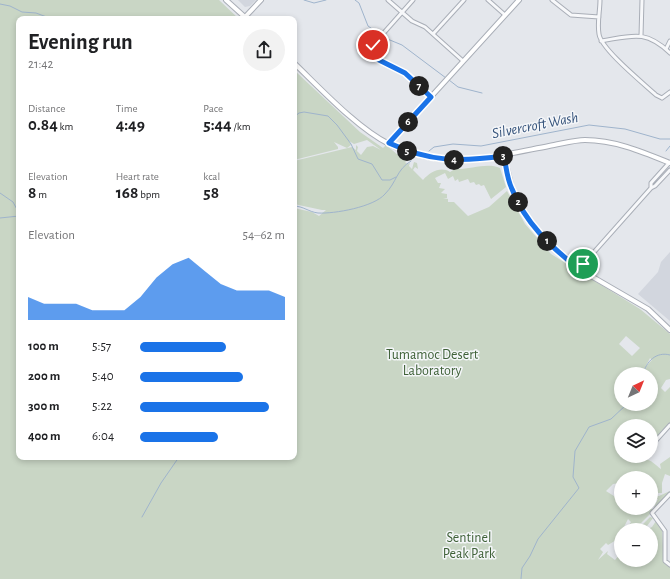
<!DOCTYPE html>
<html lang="en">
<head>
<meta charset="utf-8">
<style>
  body { margin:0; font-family:"Alegreya Sans",sans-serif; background:#f2f2f2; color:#202124; height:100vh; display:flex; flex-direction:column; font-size:15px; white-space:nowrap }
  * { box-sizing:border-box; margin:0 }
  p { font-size:13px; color:#757577 }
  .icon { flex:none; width:22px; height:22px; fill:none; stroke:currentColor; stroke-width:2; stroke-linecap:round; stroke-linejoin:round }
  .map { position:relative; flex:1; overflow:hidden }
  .side { position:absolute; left:16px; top:16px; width:281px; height:444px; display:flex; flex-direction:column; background:#fff; border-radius:8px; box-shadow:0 2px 6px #0003 }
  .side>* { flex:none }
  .needle { width:26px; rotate:43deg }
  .tools { position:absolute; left:614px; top:367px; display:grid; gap:8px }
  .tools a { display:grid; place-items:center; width:44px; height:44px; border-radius:50%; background:#fff; box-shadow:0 2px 6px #0003; font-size:20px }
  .pin { position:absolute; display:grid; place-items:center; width:34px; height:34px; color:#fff; margin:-17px; border:2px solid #fff; border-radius:50%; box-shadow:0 1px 4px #0007 }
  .km { position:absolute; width:20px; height:20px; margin:-10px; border-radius:50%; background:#222; color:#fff; font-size:11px; line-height:20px; text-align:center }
  .round { display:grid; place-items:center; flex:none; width:42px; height:42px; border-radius:21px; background:#f2f2f2 }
  .summary { display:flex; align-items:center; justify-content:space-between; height:68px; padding:0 12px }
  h1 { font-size:22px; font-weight:700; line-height:30px }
  .metrics { display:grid; grid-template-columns:repeat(3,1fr); gap:6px; height:68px; padding:4px 12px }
  .metrics div { display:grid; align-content:center }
  .metrics b { font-size:17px; font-weight:700 }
  .metrics small { font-size:11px; font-weight:400 }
  .metrics p { font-size:11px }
  .chart { height:112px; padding:8px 12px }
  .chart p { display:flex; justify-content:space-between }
  .chart svg { width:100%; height:72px; margin-top:4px; fill:#1a73e8; opacity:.7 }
  ul { padding:0 12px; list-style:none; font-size:13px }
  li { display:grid; grid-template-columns:64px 48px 1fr; align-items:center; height:30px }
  li i { height:10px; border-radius:5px; background:#1a73e8 }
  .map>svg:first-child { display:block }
</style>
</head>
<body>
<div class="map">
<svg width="670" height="579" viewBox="0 0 670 579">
  <rect width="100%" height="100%" fill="#e4e7ec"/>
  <!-- built -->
  <path fill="#d2d6de" d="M238,0h18l-6,6 -5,1z
    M670,252v69l-32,-27 20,-22 3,-10z"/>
  <!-- green -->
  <path fill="#c9d6c5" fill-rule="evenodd" d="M0,0h219l20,19h-220v438h275v-249l18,4 7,4 7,-6h-4l-28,-6v-43l58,-14 4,3v-5l2,2 -1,4 4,4 6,-8 6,-1 8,4 -14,-10 -13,4 -5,-3 2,4 -4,3 -13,-6 4,5v2l-44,11v-90l66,62 23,16 3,-3 12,10 10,5 -3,2 2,2 3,-1 -1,3 3,3 2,-7 3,1 1,6 -3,-2 -2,3 10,10c7,-8 18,-14 27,-8l5,-3c14,1 32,-7 45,-1l6,19 -15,12 -7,-14 -3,1 -2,-2 -3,1 -2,-3 -4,1 -2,-4 -9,3 -1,-3 -3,2 -2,-5 -5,3 -3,-6 -10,5 3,5h3l-2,5 6,1 -4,4 6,1v4h-4l5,1v3h6l14,14 21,-9 18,-16 18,33 26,30 89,55 30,25v45l-4,1 -5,8 4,4 5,-5v36l-19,22v-19h-30v30h21l-4,7c9,-9 16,1 23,6l-1,-5 10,-7v19l-5,-2 -3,9v10h-11v-10l3,-3 -6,-5 -1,1 1,2h-10l-2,-3 -3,3h-3l-1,-3 -3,3h-5v9l-2,-4 -6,1 -7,7 11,7h4v10l30,-1 2,4 -13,13 -7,3 -4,-2 2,-3 -3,-3 -4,8 5,3h-8v7l-13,8 -2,-2 -6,6 3,3 -5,8 10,-9 -1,3 8,6 5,-6 1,6h30v-30h-5l6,-3 4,-6 6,8 2,33 2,3 4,1v13h-670zM626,336l14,12 -8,8 -13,-12zM650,358l2,2 -6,6 -3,8h8v30h-30v-30h21z
    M670,491l-15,17 -1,-1 4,-8h-1l-4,5 -2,-1v-7h8z
    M650,517l3,1 -6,8 -3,-1 -2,5h-9l10,-6z"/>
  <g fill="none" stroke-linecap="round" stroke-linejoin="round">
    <!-- stream -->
    <path stroke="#9fb4cc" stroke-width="1" d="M304,0l10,3 12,-3
      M355,0l4,3 9,23 17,12 17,7 44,33
      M0,4l10,2 12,6 14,1 16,6
      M449,80l9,7 24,6
      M294,117l5,-4 5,-1 24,4 9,9 14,19 7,15 14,5 10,16h8l6,-3
      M429,151l5,-4 19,-3 28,2 108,-21 36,4 35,10h10
      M666,151l4,-5
      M0,193l13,9 6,11
      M294,206c9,0 15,6 24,7 16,1 56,-6 67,-19 12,-12 11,-24 26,-33
      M0,218l19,-2
      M643,374c3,-12 13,-23 27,-19
      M264,458v-1
      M142,517l19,-34 18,-26
      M521,579l1,-11 8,-12 8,-17 41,-51 -6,-11 2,-26 14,-24 22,-8 16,-15"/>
    <!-- street casing -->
    <g stroke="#a9aeb7" stroke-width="5">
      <path id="street" d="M388,0l24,21 13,6 38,34
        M413,0l-40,45 -2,5 4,8 30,15 26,24
        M488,0l17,15
        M552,0l19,15 28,2
        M600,0c0,11 -3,23 -1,34 2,15 44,49 57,61l6,3
        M433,34l31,-34
        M641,36l1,-36
        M601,41c31,-5 44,-12 69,12
        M666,49l4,-8
        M662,98l8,-6
        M651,188l4,-2 15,-16
        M579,269l72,-81v-5l18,-20
        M651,446l19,-21
        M670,494l-18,19 13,18v30l5,4"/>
    </g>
    <!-- secondary casing -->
    <g stroke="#a9aeb7" stroke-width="6">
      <path id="secondary" d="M226,0l21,19
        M245,17l16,-17
        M294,63c26,25 63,65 95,81 55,27 103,13 160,2 12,-2 25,-6 36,-6 30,0 58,12 85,23
        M389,143l130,-143
        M504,155l8,34 14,26 16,21 37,33 69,40 22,21"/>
    </g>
    <!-- street -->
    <use href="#street" stroke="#f7f8fa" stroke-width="3"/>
    <!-- secondary -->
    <use href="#secondary" stroke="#fff" stroke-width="4"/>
  </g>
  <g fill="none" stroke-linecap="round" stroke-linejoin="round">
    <!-- route casing -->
    <g stroke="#fff" stroke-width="8">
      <path id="route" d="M373,45l-2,5 4,8 30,15 26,24 -42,46c41,19 70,19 115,13 2,10 3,23 8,33 13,34 39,58 67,80l4,-5"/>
    </g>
    <!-- route -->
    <use href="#route" stroke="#1a73e8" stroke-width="5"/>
  </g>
  <g text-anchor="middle" stroke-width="3" stroke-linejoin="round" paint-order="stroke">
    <!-- park labels -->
    <g font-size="14" fill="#3f6138" stroke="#f4f6f9">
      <text x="432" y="359">Tumamoc Desert<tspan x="432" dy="16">Laboratory</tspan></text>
      <text x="469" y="542">Sentinel<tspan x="469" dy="16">Peak Park</tspan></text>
    </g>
    <!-- water labels -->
    <g font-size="15" font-style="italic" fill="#34527a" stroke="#f4f6f9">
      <text transform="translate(535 125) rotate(-11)" y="5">Silvercroft Wash</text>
    </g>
  </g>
</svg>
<div class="tools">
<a><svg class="needle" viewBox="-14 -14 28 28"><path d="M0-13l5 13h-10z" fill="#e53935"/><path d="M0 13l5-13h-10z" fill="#757577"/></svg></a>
<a><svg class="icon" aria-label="layers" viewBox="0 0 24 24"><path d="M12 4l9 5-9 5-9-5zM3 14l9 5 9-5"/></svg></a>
<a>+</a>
<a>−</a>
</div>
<div class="pin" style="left:583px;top:264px;background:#1e9e55"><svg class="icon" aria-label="arrive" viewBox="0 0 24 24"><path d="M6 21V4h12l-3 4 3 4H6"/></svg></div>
<div class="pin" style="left:373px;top:45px;background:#d93025"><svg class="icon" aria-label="check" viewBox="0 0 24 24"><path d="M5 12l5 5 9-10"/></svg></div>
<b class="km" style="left:547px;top:241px">1</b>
<b class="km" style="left:518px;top:202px">2</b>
<b class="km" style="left:503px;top:156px">3</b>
<b class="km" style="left:454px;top:160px">4</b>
<b class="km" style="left:407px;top:151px">5</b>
<b class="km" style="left:408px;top:122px">6</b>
<b class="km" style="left:419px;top:86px">7</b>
<section class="side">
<div class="summary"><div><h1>Evening run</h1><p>21:42</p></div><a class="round"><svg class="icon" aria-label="share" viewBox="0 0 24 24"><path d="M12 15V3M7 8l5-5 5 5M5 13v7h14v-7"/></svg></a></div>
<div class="metrics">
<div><p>Distance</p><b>0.84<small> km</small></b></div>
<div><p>Time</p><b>4:49</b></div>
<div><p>Pace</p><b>5:44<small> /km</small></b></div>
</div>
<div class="metrics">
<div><p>Elevation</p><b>8<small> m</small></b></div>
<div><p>Heart rate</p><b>168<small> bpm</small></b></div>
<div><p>kcal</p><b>58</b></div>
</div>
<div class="chart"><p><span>Elevation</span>54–62 m</p>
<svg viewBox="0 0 160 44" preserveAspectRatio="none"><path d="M0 44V30L10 34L20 34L30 34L40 38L50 38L60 38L70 30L80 18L90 10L100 6L110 14L120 22L130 26L140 26L150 26L160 30V44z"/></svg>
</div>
<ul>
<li><b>100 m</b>5:57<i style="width:59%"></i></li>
<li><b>200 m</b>5:40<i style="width:71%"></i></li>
<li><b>300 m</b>5:22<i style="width:89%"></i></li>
<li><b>400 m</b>6:04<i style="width:54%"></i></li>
</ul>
</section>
</div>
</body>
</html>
